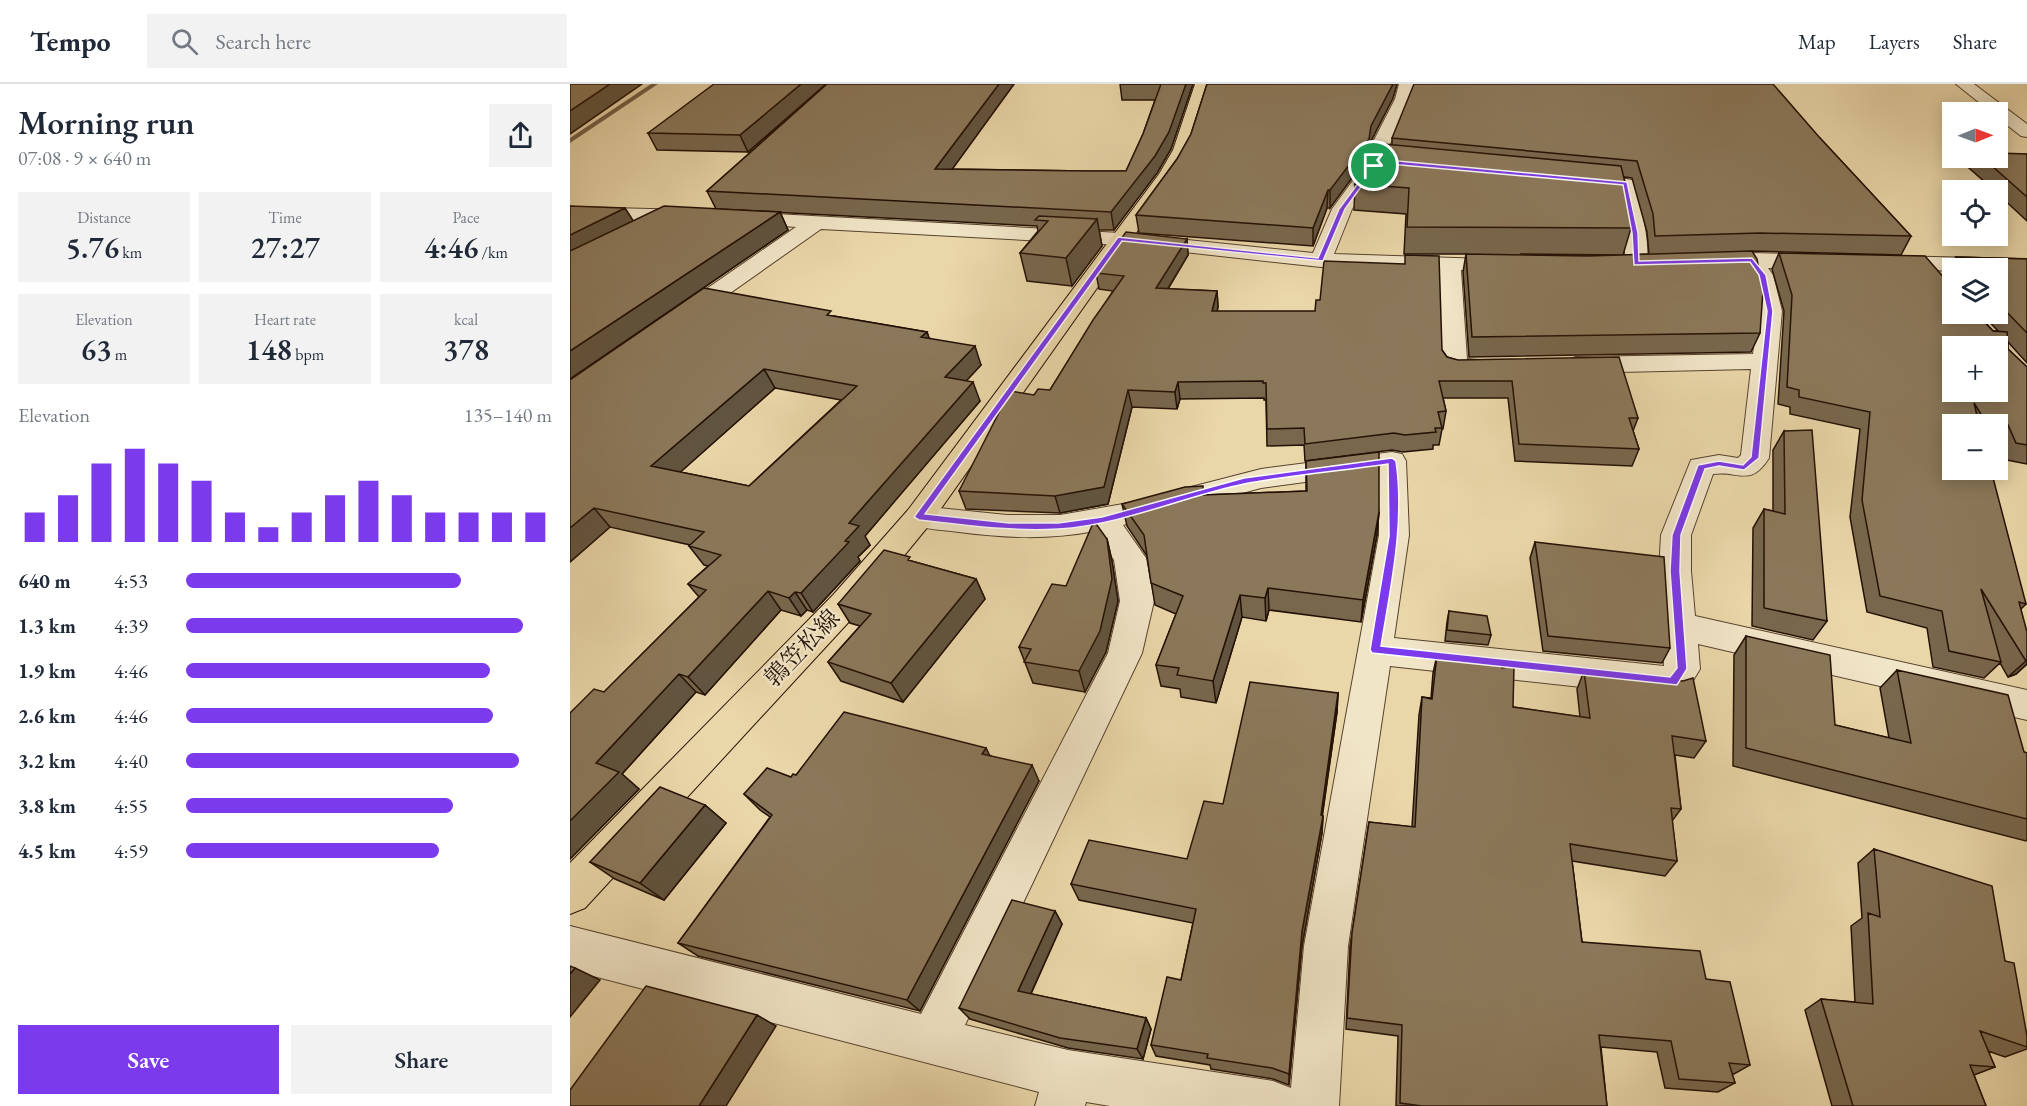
<!DOCTYPE html>
<html lang="en">
<head>
<meta charset="utf-8">
<style>
  body { margin:0; font-family:"EB Garamond","Noto Serif JP",serif; background:#f2f2f3; color:#1f2937; height:100vh; display:flex; flex-direction:column; font-size:22px; white-space:nowrap }
  * { box-sizing:border-box; margin:0 }
  p { font-size:20px; color:#747a83 }
  .icon { flex:none; width:33px; height:33px; fill:none; stroke:currentColor; stroke-width:2; stroke-linecap:round; stroke-linejoin:round }
  .map { position:relative; flex:1; overflow:hidden }
  .panel { display:flex; flex-direction:column; background:#fff; width:570px }
  .panel>* { flex:none }
  .needle { width:39px; rotate:89deg }
  .controls { position:absolute; left:1372px; top:18px; display:grid; gap:12px }
  .controls a { display:grid; place-items:center; width:66px; height:66px; border-radius:0px; background:#fff; box-shadow:0 3px 15px #0003; font-size:30px }
  .pin { position:absolute; display:grid; place-items:center; width:51px; height:51px; color:#fff; margin:-26px; border:3px solid #fff; border-radius:50%; box-shadow:0 2px 6px #0007 }
  .round { display:grid; place-items:center; flex:none; width:63px; height:63px; border-radius:0px; background:#f2f2f3 }
  .headline { display:flex; align-items:center; justify-content:space-between; height:102px; padding:0 18px }
  h1 { font-size:33px; font-weight:600; line-height:45px }
  .stats { display:grid; grid-template-columns:repeat(3,1fr); gap:9px; height:102px; padding:6px 18px }
  .stats div { display:grid; align-content:center; border-radius:0px; background:#f2f2f3; text-align:center }
  .stats b { font-size:30px; font-weight:600 }
  .stats small { font-size:16px; font-weight:400 }
  .stats p { font-size:16px }
  .chart { height:168px; padding:12px 18px }
  .chart p { display:flex; justify-content:space-between }
  .chart svg { width:100%; height:108px; margin-top:6px; stroke:#7c3aed; stroke-width:6 }
  .primary-button { display:flex; gap:12px; margin-top:auto; padding:12px 18px }
  .primary-button a { flex:1; height:69px; border-radius:0px; background:#7c3aed; color:#fff; font-size:24px; font-weight:600; line-height:69px; text-align:center }
  .primary-button a+a { background:#f2f2f3; color:#1f2937 }
  ul { padding:0 18px; list-style:none; font-size:20px }
  li { display:grid; grid-template-columns:96px 72px 1fr; align-items:center; height:45px }
  li i { height:15px; border-radius:8px; background:#7c3aed }
  header { display:flex; align-items:center; gap:36px; box-sizing:border-box; height:84px; padding:0 30px; background:#fff; border-bottom:2px solid #e0e1e3 }
  header strong { font-size:28px }
  nav { display:flex; gap:33px; margin-inline-start:auto; font-size:21px }
  .search { width:420px; height:54px; background:#f2f2f3; display:flex; align-items:center; gap:15px; box-sizing:border-box; padding:0 21px; border-radius:0px; color:#747a83; font-size:22px }
  main { display:flex; flex:1; min-height:0 }
  .map>svg:first-child { display:block }
</style>
</head>
<body>
<header>
<strong>Tempo</strong>
<div class="search"><svg class="icon" aria-label="search" viewBox="0 0 24 24"><circle cx="10" cy="10" r="6"/><path d="M15 15l6 6"/></svg>Search here</div>
<nav><a>Map</a><a>Layers</a><a>Share</a></nav>
</header>
<main>
<section class="panel">
<div class="headline"><div><h1>Morning run</h1><p>07:08 · 9 × 640 m</p></div><a class="round"><svg class="icon" aria-label="share" viewBox="0 0 24 24"><path d="M12 15V3M7 8l5-5 5 5M5 13v7h14v-7"/></svg></a></div>
<div class="stats">
<div><p>Distance</p><b>5.76<small> km</small></b></div>
<div><p>Time</p><b>27:27</b></div>
<div><p>Pace</p><b>4:46<small> /km</small></b></div>
</div>
<div class="stats">
<div><p>Elevation</p><b>63<small> m</small></b></div>
<div><p>Heart rate</p><b>148<small> bpm</small></b></div>
<div><p>kcal</p><b>378</b></div>
</div>
<div class="chart"><p><span>Elevation</span>135–140 m</p>
<svg viewBox="0 0 160 44" preserveAspectRatio="none"><path d="M5 44V32M15 44V25M25 44V12M35 44V6M45 44V12M55 44V19M65 44V32M75 44V38M85 44V32M95 44V25M105 44V19M115 44V25M125 44V32M135 44V32M145 44V32M155 44V32"/></svg>
</div>
<ul>
<li><b>640 m</b>4:53<i style="width:75%"></i></li>
<li><b>1.3 km</b>4:39<i style="width:92%"></i></li>
<li><b>1.9 km</b>4:46<i style="width:83%"></i></li>
<li><b>2.6 km</b>4:46<i style="width:84%"></i></li>
<li><b>3.2 km</b>4:40<i style="width:91%"></i></li>
<li><b>3.8 km</b>4:55<i style="width:73%"></i></li>
<li><b>4.5 km</b>4:59<i style="width:69%"></i></li>
</ul>
<div class="primary-button"><a>Save</a><a>Share</a></div>
</section>
<div class="map">
<svg width="1457" height="1022" viewBox="0 0 1457 1022">
  <rect width="100%" height="100%" fill="#ead7a9"/>
  <filter id="stains"><feTurbulence type="fractalNoise" baseFrequency=".00333" numOctaves="4"/><feColorMatrix values="0 0 0 0 .2 0 0 0 0 .09 0 0 0 0 .02 0 0 0 .5 -.17"/></filter>
  <radialGradient id="worn" r=".72"><stop offset=".6" stop-color="#630" stop-opacity="0"/><stop offset="1" stop-color="#630" stop-opacity=".3"/></radialGradient>
  <g fill="none" stroke-linecap="round" stroke-linejoin="round">
    <!-- stream -->
    <path fill="#736046" fill-rule="evenodd" d="M81,0h7l-88,59v-5z"/>
    <!-- minor casing -->
    <g stroke="#56422e" stroke-width="2">
      <path id="minor" d="M829,0h16l-4,15 -21,45 -2,13 -36,52 -18,45 182,6 3,5 -3,5 -8,2 -47,-2 6,89 33,3 4,5 -4,5 -9,3 -45,-3 -4,-5 -3,-97 -118,-3 -201,-22 -299,-16 -132,93 -8,2 -8,-2 -4,-5 4,-5 123,-85 -63,-5 -3,-4 3,-4 7,-2 380,21 193,20 19,-44 38,-52 2,-13 23,-45z
        M1386,0h18l53,40v13l-6,-1 -23,-18v-6h-7z
        M1038,92l24,4 3,4c4,18 19,68 9,84l-8,2 -8,-2 -3,-5v-30l-9,-44 -15,-3 -3,-4 3,-4z
        M0,123l121,3 7,2 3,4 -3,4 -7,2 -121,-3z
        M1182,169l68,2 8,2 3,5 -3,5 -8,2 -52,-1 5,7 9,36 -13,147c-19,30 -30,12 -56,16l-22,61v36l4,45 332,74v30l-329,-76 2,25 -14,23 -13,5 -283,-31 -42,280 -9,160h-229l-24,-4 -1,4h-50l4,-14 -469,-122v-44l351,88 187,-361 12,-52 -6,-41 -19,-29c-46,9 -90,7 -136,1 -17,-2 -34,-3 -51,-8l-4,-7 4,-7 11,-4 88,9h53l69,-12 132,-34 131,-17 10,2 4,7 3,74 -15,103 270,28 -5,-95 2,-36 30,-75 28,-5 19,3 3,-3 10,-86 -175,4 -9,-3 -4,-5 4,-5 9,-3 177,-3c4,-28 10,-61 -7,-86l-41,-2 -3,-5 3,-5zM809,388v63l-75,411 -13,142 -18,-7 -205,-31 -103,-25 177,-372 12,-52 -8,-43 -23,-33 138,-37z
        M1317,172l140,3v14l-29,-1v-4h-45v3l-74,-3 -3,-5 3,-5z"/>
    </g>
    <!-- major casing -->
    <g stroke="#241105" stroke-width="2">
      <path id="major" d="M625,0h16l-20,66 -14,25 -247,349 -73,89 -272,295 -15,6v-51l263,-268 75,-85 251,-336 14,-24z"/>
    </g>
    <!-- minor -->
    <use href="#minor" fill="#f1e5c7" fill-rule="evenodd"/>
    <!-- major -->
    <use href="#major" fill="#ead7a9" fill-rule="evenodd"/>
  </g>
  <!-- wall -->
  <path fill="#78674d" stroke="#241105" stroke-width="1.5" fill-rule="evenodd" d="M256,0l-78,68 -91,-2 -9,-17z
    M257,0h187l-62,85 135,2h39l17,-37 12,-34h-33l-2,-16h73l-22,65 -14,24 -43,57h-15l3,16 -30,40 -45,-5 -7,-28 18,-22 -1,-5 -321,-17 64,3 8,18 -218,149v-173l63,15 83,-12 -9,-18z
    M637,0h190l-4,14 -23,45 -2,13 -38,52h-3l-14,38 -174,-13 -3,-18 41,-56 14,-25z
    M822,54h428l91,98 -10,19 -149,-4 8,82 -9,19 -282,5 -6,-85 3,-18h-62l2,-40 -52,-4 1,-26 37,-39zM1054,93l8,1 15,54 2,22 -26,1 8,-27zM950,170l101,1 -33,1z
    M1457,70v67l-29,-27v-4h-4l-25,-22 6,-10h23z
    M617,155l1,16 -20,34 49,2 1,16 -1,4 225,39 5,7 191,61 -5,13 6,18 -7,17 -117,-5 -7,-63h-65l3,13 -3,18h-1l-3,16h-6v4l-30,3 -11,-2 -87,11 -1,-16 -37,1 -1,-46h-2v-2l-84,1 -3,10 -45,-2 -24,97 -48,9 -94,-4 -7,-18 75,-96 16,-5 63,-99 -14,-2 -3,-16z
    M1209,169l174,35 40,43h5l-16,-17h16v-46h-45v13l-7,-8 10,-16 71,2v104l-19,-21v7l19,18v97l-25,-5 -4,-9v-26h-45l73,180 -5,5 6,55 -11,10 -8,3 -8,-14 -16,15 -51,-11 -6,-39 -60,-16 -17,-95 10,-88 -70,-15v-7l-12,-3 6,-93 -12,-42z
    M264,232l93,16 2,6 52,27 -15,16 14,20 -115,135 5,9 -12,12 2,4 -47,51 -6,-2 -6,6 -20,-6 -76,85 -9,-3 -74,82 17,15 -69,70 34,-167 95,-95 -11,-13 20,-18 -4,-1 -15,-19 1,-1 -80,-18 -40,35v-182zM205,304l66,12 -92,86 -69,-14z
    M1214,347l43,190 -14,19 -61,-14 1,-98 11,-19 9,2v-61z
    M736,377l73,51 -2,23 -16,87 -92,-12 -3,11 -24,-4 -26,86 -35,-6 -1,-8 -19,-3 -5,-21 20,-51 -21,-9 -8,-49 -20,-30 -5,-22 82,-9 102,-4z
    M537,455l5,22 6,40 -12,51 -21,40 -52,-9 -14,-36 47,-61z
    M965,458l135,106 -8,15 -119,-12 -13,-93z
    M341,477l65,18 9,20 -82,103 -62,-21 -13,-19 32,-36 -10,-3 -12,-19z
    M879,527l42,24 -3,10 -43,-4 2,-19z
    M1176,552l89,89 54,13 -9,-50 17,-18 127,82 3,1v87l-1,1 -293,-75 1,-111z
    M867,571l76,52 67,10 -3,-28 7,-18 122,70 -12,17 -19,-3 6,54 -9,12 5,40 -12,15 -93,-15 10,81 124,37 44,86 -16,9h-2l3,9 -17,9 -53,-4 -8,-36 -56,-5 6,59h-211l2,-70 -52,-7 4,-83 19,-124 43,5 7,-112 3,-18 9,1 2,-25z
    M768,609l-1,19 -15,104h1l-1,17 -20,113 -13,139 -16,-6 -62,-10 -1,-4 -54,-9 -5,-11 30,-65 12,-57 -114,-23 -8,-16 116,-25 36,-55z
    M416,664l3,7 50,26 -119,230 -222,-55 -20,-13 92,-126 -10,-7 -16,-16 52,-19z
    M135,721l21,18 -62,77 -49,-21 -25,-17z
    M1304,765l131,112 22,75v13l-22,8 -17,-6 7,16 -21,8 12,31h-154l-27,-96 16,-11 34,3 -4,-76 11,-8 -4,-55z
    M485,827l7,13 -31,70 115,24 5,11 -8,30 -75,-11 -98,-29 -11,-11z"/>
  <!-- shaded-wall -->
  <path fill="#61543f" stroke="#241105" stroke-width="1.5" d="M40,0h32l-72,50v-23z
    M231,0h25l-78,68 -8,-17z
    M429,0h15l-74,102 -5,-17z
    M616,0h7l-22,65 -14,24 -43,57 -3,-18z
    M823,0h4l-4,14 -23,45 -2,13 -38,52v-18z
    M758,106l-1,18 -14,38v-18z
    M55,124l9,14 -64,32v-19z
    M210,128l8,18 -218,149v-28z
    M527,135l5,27 -30,40 -6,-28z
    M617,155l1,16 -30,50 -2,-17z
    M647,207l1,16 -5,21 -1,-17z
    M357,248l6,18 -12,-13z
    M405,262l6,19 -29,31 -7,-19z
    M194,285l11,19 -109,97 -15,-19z
    M403,298l7,19 -115,135 5,9 -12,12 2,4 -47,51 -12,-19 44,-52 4,-18z
    M608,298l2,17 -3,10 -2,-17z
    M558,306l4,17 -24,97 -48,9 -5,-17z
    M1438,341l-10,13v-10z
    M24,424l16,19 -40,35v-34z
    M809,428l-2,23 -16,87 2,-22z
    M537,455l5,22 6,40 -12,51 -21,40 -6,-21z
    M406,495l9,20 -82,103 -12,-19z
    M698,504l1,22 -3,11 -1,-23z
    M198,507l13,19 -76,85 -17,-18z
    M225,508l12,18 -6,6 -12,-18z
    M670,511l2,22 -26,86 -3,-22z
    M1457,576v4l-11,10 -8,3z
    M109,590l17,18 -74,82 17,15 -69,70v-38l26,-58z
    M768,609l-1,19 -17,121 1,-18z
    M416,664l8,16 -12,-10z
    M462,681l7,16 -119,230 -13,-11z
    M135,721l21,18 -62,77 -24,-17z
    M753,732l-1,17 -20,113 -13,139v-11l13,-143z
    M485,827l7,13 -35,78 -9,-11z
    M5,884l25,12 -30,37v-43z
    M187,931l19,11 -50,80h-27z
    M576,934l5,11 -8,30 -6,-10z"/>
  <!-- building -->
  <path fill="#8b785a" stroke="#241105" stroke-width="1.5" fill-rule="evenodd" d="M0,0h40l-40,27z
    M144,0h87l-61,51 -92,-2z
    M257,0h172l-64,85 152,2h39l17,-37 18,-50h-41h66l-17,48 -14,24 -44,56 -404,-21z
    M637,0h186l-22,42 -2,13 -39,51h-2l-15,38 -177,-13 41,-56 14,-25z
    M844,0h359l47,54 91,98 -151,-3 -105,3 -2,-22 -16,-53 -245,-23z
    M814,60l237,22 10,41v21l-224,-1 2,-39 -54,-4z
    M1428,69l29,1v43l-44,-39h15z
    M0,122l55,2 -55,27z
    M94,122l116,6 -210,139v-100z
    M469,132l58,3 -31,39 -46,-5 28,-32 -13,-1z
    M556,148l61,7 -31,49 61,3 -5,20h103l1,-11h4l4,-39 81,3v-9l34,1 3,94 5,7 11,3 161,-3 19,61h-9l10,31 -120,-5 -7,-63h-73l7,30 -8,1 4,16h-7l1,4 -31,3 -11,-2 -89,11 -1,-16 -37,1 -1,-46h-3v-2l-85,1 -3,10 -47,-2 -24,97 -49,9 -96,-5 51,-100 24,4 4,-6 12,1 43,-70 31,-44 -28,-3z
    M1182,167l5,8 6,32 -3,42 -288,4 -6,-83 122,2z
    M1209,169l146,3 28,32v26h24l16,17 14,1 1,17 19,18v78l-11,-2 -8,-18 -10,3v-4h-11l-13,-21 5,21h-26v46h38l35,134 -7,-2 8,30v28l-1,1 -45,-72 20,73 -52,-11 -7,-40 -62,-15 -18,-96 8,-88 -71,-15v-7l-12,-3 5,-92zM1383,262h45v46h-45z
    M1386,173l71,2v74l-29,-30v-35h-33z
    M134,204l127,23 -4,4 100,17 -6,5 54,9 -30,31 28,5 -124,141 10,3 -14,15 4,1 -48,51 -6,-1 -6,6 -21,-7 -80,86 -9,-3 -83,89 23,9 -49,49v-108l24,-24 10,3 102,-102 -18,-6 33,-29 -32,-9 15,-14 -110,-24 -24,20v-148zM194,285l93,17 -108,100 -98,-20z
    M1242,346l15,191 -63,-13v-99l21,5 -1,-83z
    M809,368v60l-16,88 -95,-12 -3,10 -25,-3 -27,86 -36,-6 2,-7 -23,-3 27,-69 -32,-13 -7,-48 -22,-31 63,-17 18,-1v9l104,-4 -1,-30z
    M524,437l13,18 5,40 -12,52 -21,40 -55,-9 7,-13 -12,-2 33,-63 14,2z
    M965,458l129,15 6,91 -122,-12z
    M314,466l26,7 -2,3 68,19 -85,104 -63,-21 43,-48 -33,-10z
    M879,527l38,5 4,19 -44,-5z
    M1176,552l84,19 5,70 76,18 -14,-73 111,25 16,57 3,1v66l-281,-71z
    M867,571l63,7 2,6 12,-2 -1,41 77,11 -6,-47 99,10 10,-3 13,63 -34,-5 9,73 -10,-1 6,53 -107,-17 12,98 118,9 6,28 24,3 20,83 -21,-2 6,20 -56,-4 -8,-38 -72,-6 8,71h-185l-22,-3 2,-78 -55,-7 5,-85 17,-111 46,5 7,-130 10,2z
    M680,598l88,11 -17,122 2,1 -21,115 -13,143 -17,-6 -65,-10 1,-4 -57,-9 16,-68 14,3 15,-71 -125,-25 18,-44 98,19 17,-58 19,3z
    M274,628l142,36 -4,6 50,11 -125,235 -229,-57 94,-128 -28,-21 23,-26 24,9 2,-3 3,1z
    M90,703l45,18 -65,78 -50,-21z
    M1304,765l118,37 13,75 9,2 13,73v11l-47,-16 15,36 -25,-2 16,41h-133l-32,-107 52,5 -5,-91 12,4z
    M442,816l43,11 -37,80 128,27 -9,31 -77,-11 -101,-30z
    M0,882l5,2 -5,6z
    M76,902l111,29 -58,91h-129v-16z"/>
  <!-- route -->
  <path fill="#7c3aed" stroke="#fff" stroke-width="1.5" fill-rule="evenodd" d="M806,75l251,23 11,51 1,28 113,-3 14,17 7,36 -14,147 -15,12 -25,-4 -14,3 -24,66 -1,36 7,98 -10,16 -305,-32 -2,-3 19,-114 -1,-72c-48,7 -97,11 -144,20 -62,13 -122,41 -185,45 -47,3 -94,-4 -140,-9l-5,-3 204,-280 200,21 21,-49zM808,79l245,22 9,48 2,32 116,-3 9,13 8,36 -16,146 -8,8 -24,-4 -21,4 -26,70 -2,36 7,97 -7,9 -289,-31c10,-61 24,-123 15,-185l-4,-3 -148,20 -142,39 -44,6h-49l-84,-9 197,-273 201,20 22,-52z"/>
  <g text-anchor="middle" stroke-width="4.5" stroke-linejoin="round" paint-order="stroke">
    <!-- street labels -->
    <g font-size="24" fill="#241105" stroke="#f1e5c7">
      <text transform="translate(232 564) rotate(-46)" y="8">鶉笠松線</text>
    </g>
  </g>
  <rect width="100%" height="100%" filter="url(#stains)"/>
  <rect width="100%" height="100%" fill="url(#worn)"/>
</svg>
<div class="controls">
<a><svg class="needle" viewBox="-14 -14 28 28"><path d="M0-13l5 13h-10z" fill="#e53935"/><path d="M0 13l5-13h-10z" fill="#747a83"/></svg></a>
<a><svg class="icon" aria-label="locate" viewBox="0 0 24 24"><circle cx="12" cy="12" r="6"/><path d="M12 2v4M12 18v4M2 12h4M18 12h4"/></svg></a>
<a><svg class="icon" aria-label="layers" viewBox="0 0 24 24"><path d="M12 4l9 5-9 5-9-5zM3 14l9 5 9-5"/></svg></a>
<a>+</a>
<a>−</a>
</div>
<div class="pin" style="left:804px;top:82px;background:#1e9e55"><svg class="icon" aria-label="arrive" viewBox="0 0 24 24"><path d="M6 21V4h12l-3 4 3 4H6"/></svg></div>
</div>
</main>
</body>
</html>
